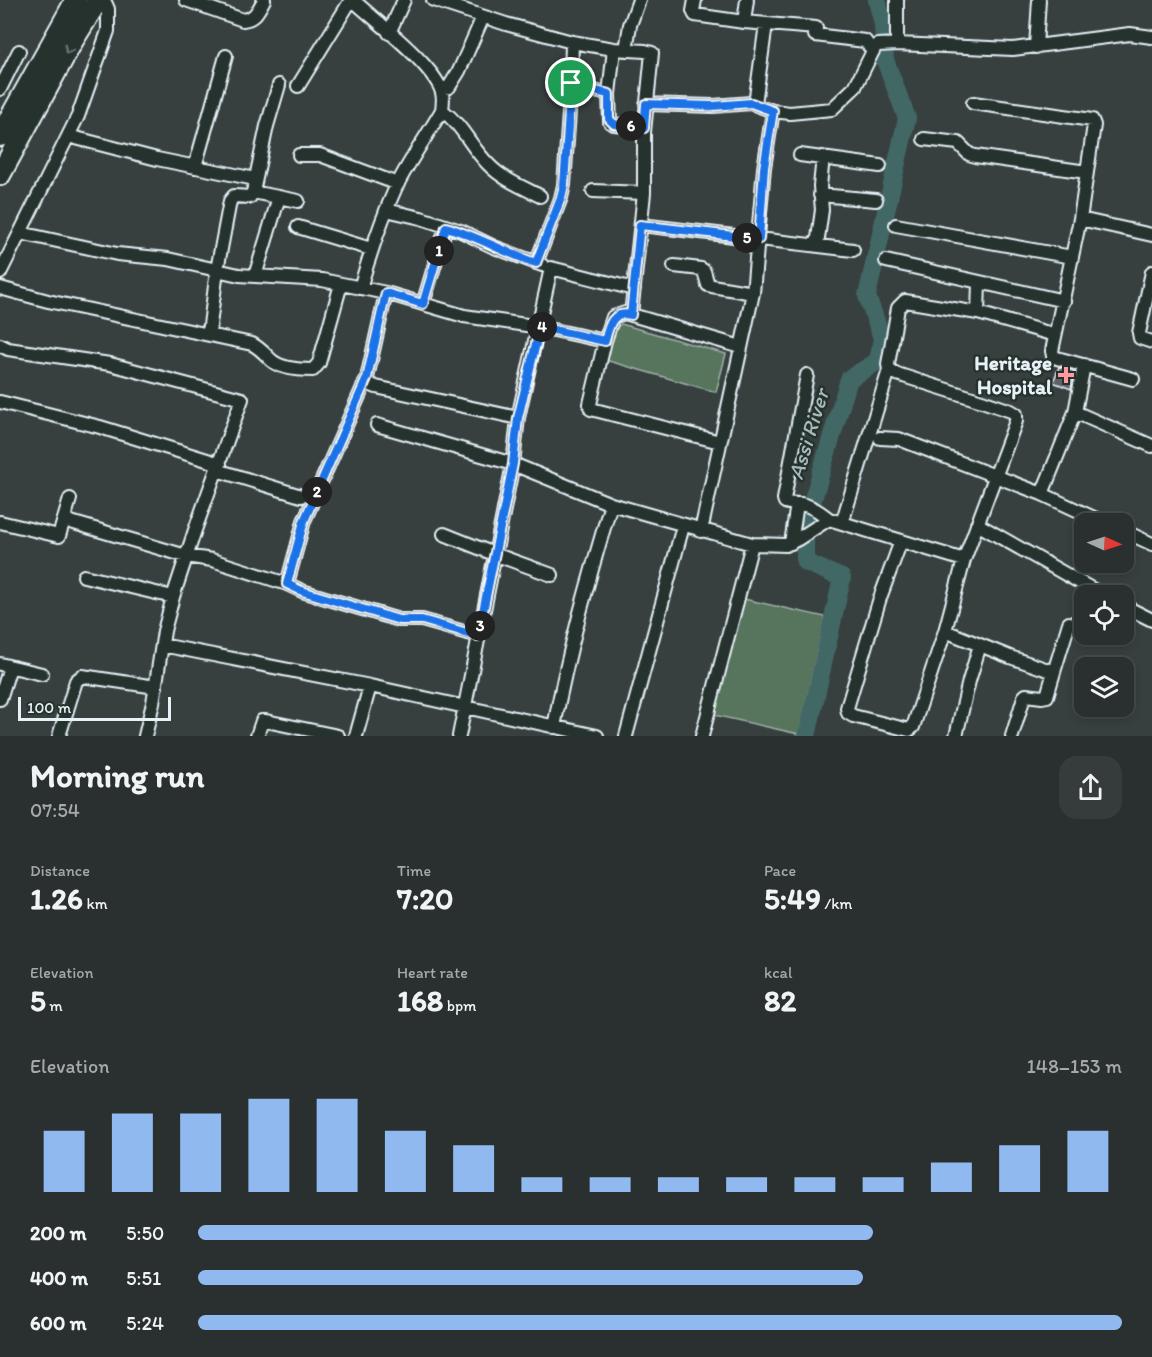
<!DOCTYPE html>
<html lang="en">
<head>
<meta charset="utf-8">
<style>
  body { margin:0; font-family:Itim,sans-serif; background:#353c3b; color:#f1f3f6; height:100vh; display:flex; flex-direction:column; font-size:22px; white-space:nowrap }
  * { box-sizing:border-box; margin:0 }
  p { font-size:20px; color:#a5a9aa }
  .icon { flex:none; width:33px; height:33px; fill:none; stroke:currentColor; stroke-width:2; stroke-linecap:round; stroke-linejoin:round }
  .map { position:relative; height:736px; overflow:hidden }
  .details { display:flex; flex-direction:column; background:#29302f; flex:1 }
  .details>* { flex:none }
  .needle { width:39px; rotate:93deg }
  .buttons { position:absolute; left:1074px; top:513px; display:grid; gap:12px }
  .buttons a { display:grid; place-items:center; width:60px; height:60px; border-radius:12px; background:#29302f; box-shadow:0 3px 9px #0003,0 0 0 2px #454b4b; font-size:30px }
  .scale { position:absolute; left:18px; bottom:15px; width:153px; box-sizing:border-box; padding-left:6px; border:3px solid #e8f1f8; border-top:0; font-size:16px; line-height:21px; white-space:nowrap; color:#e8f1f8; -webkit-text-stroke:4px #26332d; paint-order:stroke }
  .pin { position:absolute; display:grid; place-items:center; width:51px; height:51px; color:#fff; margin:-26px; border:3px solid #fff; border-radius:50%; box-shadow:0 2px 6px #0007 }
  .km { position:absolute; width:30px; height:30px; margin:-15px; border-radius:50%; background:#222; color:#fff; font-size:16px; line-height:30px; text-align:center }
  .round { display:grid; place-items:center; flex:none; width:63px; height:63px; border-radius:18px; background:#353c3b }
  .summary { display:flex; align-items:center; justify-content:space-between; height:102px; padding:0 30px }
  h1 { font-size:33px; font-weight:700; line-height:45px }
  .stats { display:grid; grid-template-columns:repeat(3,1fr); gap:9px; height:102px; padding:6px 30px }
  .stats div { display:grid; align-content:center }
  .stats b { font-size:30px; font-weight:700 }
  .stats small { font-size:16px; font-weight:400 }
  .stats p { font-size:16px }
  .chart { height:168px; padding:12px 30px }
  .chart p { display:flex; justify-content:space-between }
  .chart svg { width:100%; height:108px; margin-top:6px; stroke:#90b9f0; stroke-width:6 }
  ul { padding:0 30px; list-style:none; font-size:20px }
  li { display:grid; grid-template-columns:96px 72px 1fr; align-items:center; height:45px }
  li i { height:15px; border-radius:8px; background:#90b9f0 }
  .map>svg:first-child { display:block }
</style>
</head>
<body>
<div class="map">
<svg width="1152" height="736" viewBox="0 0 1152 736">
  <rect width="100%" height="100%" fill="#37403f"/>
  <filter id="ink" filterUnits="userSpaceOnUse"><feTurbulence type="fractalNoise" baseFrequency=".0167" numOctaves="2"/><feDisplacementMap in="SourceGraphic" scale="12" xChannelSelector="R" yChannelSelector="G"/><feConvolveMatrix kernelMatrix="1 2 1 2 8 2 1 2 1" color-interpolation-filters="sRGB"/></filter>
  <g filter="url(#ink)">
    <!-- green -->
    <path fill="#57745c" stroke="#a0b2aa" stroke-width="1.5" d="M621,324l105,30 -10,38 -111,-32 6,-27z
      M744,599l81,18 -26,117 -85,-19z"/>
    <g fill="none" stroke-linecap="round" stroke-linejoin="round">
      <!-- river -->
      <path stroke="#426766" stroke-width="18" d="M807,736l35,-158 -37,-16v-36l44,-147 29,-18 4,-23 -15,-42 40,-178 -22,-58 -2,-36 -6,-24"/>
    </g>
    <!-- building -->
    <path fill="#605e6a" stroke="#e8f1f8" stroke-width="1.5" d="M1059,367l15,4 -3,18 -18,-7z"/>
    <g fill="none" stroke-linecap="round" stroke-linejoin="round">
      <!-- minor casing -->
      <g stroke="#e8f1f8" stroke-width="16">
        <path id="minor" d="M186,0l57,20c12,-1 15,-10 21,-20
          M353,0c24,22 73,59 87,87 4,8 3,15 2,23 -15,26 -33,51 -46,77 -15,33 -26,67 -36,101
          M433,0l73,24 66,18 42,7 31,2 7,2 -8,79v61l-13,122
          M695,0l-2,11 2,4 49,7
          M747,0l-3,22 72,6
          M389,33l15,-33
          M815,35l50,6 8,10
          M572,42l-1,41 9,5 29,6
          M897,44v-44
          M1036,47l3,-47
          M614,49l-5,45 1,28 4,2 30,3
          M626,50l4,-25 9,-25
          M298,86l53,-86
          M0,89l19,-38
          M441,89l8,-2 10,-16 24,-54
          M973,103l119,17 2,5 -14,94
          M646,104l67,2 38,-3 22,8 17,2 42,-4 23,-22 20,-40 3,-2 19,-1 116,5 117,-15 22,3
          M755,104l11,-80
          M442,110c22,17 28,36 46,54 14,15 34,23 52,32
          M68,136l89,23 98,20
          M924,139l34,4 11,11 6,2 112,16
          M299,155h21l78,29
          M800,155l80,11
          M195,167l31,-111
          M593,191l51,2
          M253,192l45,9
          M820,195l56,5
          M386,210l35,8 40,13 33,16 48,18
          M641,225l212,25
          M896,225l176,32
          M298,227l73,22
          M20,233l97,21 51,5 71,16 83,5 64,13 78,23 76,11 65,14 8,-24 12,-4 116,34
          M817,245l5,-35 -2,-24 3,-29
          M886,261l178,40
          M536,263l25,-65 3,-13 7,-102
          M674,266l27,3 3,2 4,14 4,1 41,7
          M1152,272l-13,61 1,5 12,4
          M0,273l78,-157 30,-85v-22l-4,-9
          M255,276l24,-79
          M979,283l-1,30 77,22
          M0,288l48,13 204,43c8,4 13,10 19,16 10,9 29,10 42,10l6,-7 22,-79
          M386,293l-19,85 2,6 7,3 142,31
          M423,304l23,-77
          M209,333l8,-63 13,-69 4,-5 16,1 3,-5 14,-66 12,-41
          M605,341l-15,63 1,5 129,33
          M0,345l8,4 102,15 132,35 -47,131 -22,67 -9,34 -11,72 -8,33
          M807,375l-23,124 1,3c5,2 10,2 16,2 11,2 19,8 28,15
          M1133,379l-76,-21 -4,-2 -1,-5 28,-132 72,16
          M0,402l100,25 120,37
          M1075,412l9,-47
          M377,425l136,39 98,40 141,40 34,1 12,-6 31,-20 135,41
          M880,438l19,1 143,55 65,30
          M217,470l84,26
          M1042,494l33,-82 77,34
          M64,520l122,36 26,4 75,24 15,7 97,29h23l56,16
          M0,522l59,14 11,-37
          M842,523l47,-153
          M977,524l127,72
          M701,531l52,-238 11,-125 9,-57
          M1124,531l28,13
          M444,534l50,20 58,21
          M901,541l-21,57 -33,110 1,5 5,3 56,14 4,-3 32,-96 19,-71 52,-139v-7l-5,-3 -29,-10 -85,-27 -8,-4 -1,-6 10,-56 7,-7 73,12
          M791,543l6,-39
          M84,576l89,21
          M287,584l17,-63 63,-143
          M1124,606l28,14
          M945,631l65,26 44,15 15,-49
          M162,645l208,41 227,50
          M0,664l42,10
          M0,699l10,-32
          M554,727c14,-76 35,-149 57,-223
          M59,736l17,-55 6,-5 74,11
          M257,736l5,-15h4l72,15
          M356,736l14,-50
          M459,736l54,-272 5,-46 33,-150 83,21
          M626,736l57,-210
          M702,736l50,-192
          M956,736l13,-55 11,-36
          M1012,736l12,-39 2,-2 16,2 5,-1 7,-24"/>
      </g>
      <!-- primary casing -->
      <g stroke="#e8f1f8" stroke-width="24">
        <path id="primary" d="M0,136l76,-136
          M0,175l72,-133 26,-42"/>
      </g>
      <!-- minor -->
      <use href="#minor" stroke="#26332d" stroke-width="12"/>
      <!-- primary -->
      <use href="#primary" stroke="#26332d" stroke-width="20"/>
    </g>
    <!-- one-way arrows -->
    <defs><path id="oneway-chevron" d="M-2-3.5L2.5 0L-2 3.5" fill="none" stroke-width="1.6" stroke-linecap="round" stroke-linejoin="round" transform="scale(1.5)"/></defs>
    <use stroke="#6a7674" href="#oneway-chevron" transform="translate(68 50) rotate(118)"/>
  </g>
  <g fill="none" stroke-linecap="round" stroke-linejoin="round" filter="url(#ink)">
    <!-- route casing -->
    <g stroke="#fff" stroke-width="12">
      <path id="route" d="M571,83l9,5 29,6v25l5,5 30,4 2,-24 67,2 38,-3 22,8 -9,57 -5,71 -119,-14 -9,90c-19,-4 -22,10 -26,26l-65,-14 -22,91 -5,46 -35,172 -56,-16h-23l-97,-29 -15,-7 17,-63 63,-143 19,-85 37,11 23,-77c31,9 59,26 90,36l25,-65 3,-13z"/>
    </g>
    <!-- route -->
    <use href="#route" stroke="#1a73e8" stroke-width="8"/>
  </g>
  <!-- markers -->
  <path fill="#ff9aa2" stroke="#26332d" stroke-width="2" d="M1063 366h6v6h6v6h-6v6h-6v-6h-6v-6h6z"/>
  <g text-anchor="middle" stroke-width="5" stroke-linejoin="round" paint-order="stroke">
    <!-- poi labels -->
    <g font-size="21" font-weight="bold" fill="#e8f1f8" stroke="#26332d" text-anchor="end">
      <text x="1052" y="370">Heritage<tspan x="1052" dy="24">Hospital</tspan></text>
    </g>
    <!-- water labels -->
    <g font-size="22" font-style="italic" fill="#a6babe" stroke="#26332d">
      <text transform="translate(808 434) rotate(-73)" y="8">Assi River</text>
    </g>
  </g>
</svg>
<div class="buttons">
<a><svg class="needle" viewBox="-14 -14 28 28"><path d="M0-13l5 13h-10z" fill="#e53935"/><path d="M0 13l5-13h-10z" fill="#a5a9aa"/></svg></a>
<a><svg class="icon" aria-label="locate" viewBox="0 0 24 24"><circle cx="12" cy="12" r="6"/><path d="M12 2v4M12 18v4M2 12h4M18 12h4"/></svg></a>
<a><svg class="icon" aria-label="layers" viewBox="0 0 24 24"><path d="M12 4l9 5-9 5-9-5zM3 14l9 5 9-5"/></svg></a>
</div>
<div class="scale">100 m</div>
<div class="pin" style="left:571px;top:83px;background:#1e9e55"><svg class="icon" aria-label="arrive" viewBox="0 0 24 24"><path d="M6 21V4h12l-3 4 3 4H6"/></svg></div>
<b class="km" style="left:439px;top:251px">1</b>
<b class="km" style="left:317px;top:492px">2</b>
<b class="km" style="left:480px;top:626px">3</b>
<b class="km" style="left:542px;top:327px">4</b>
<b class="km" style="left:747px;top:238px">5</b>
<b class="km" style="left:631px;top:126px">6</b>
</div>
<section class="details">
<div class="summary"><div><h1>Morning run</h1><p>07:54</p></div><a class="round"><svg class="icon" aria-label="share" viewBox="0 0 24 24"><path d="M12 15V3M7 8l5-5 5 5M5 13v7h14v-7"/></svg></a></div>
<div class="stats">
<div><p>Distance</p><b>1.26<small> km</small></b></div>
<div><p>Time</p><b>7:20</b></div>
<div><p>Pace</p><b>5:49<small> /km</small></b></div>
</div>
<div class="stats">
<div><p>Elevation</p><b>5<small> m</small></b></div>
<div><p>Heart rate</p><b>168<small> bpm</small></b></div>
<div><p>kcal</p><b>82</b></div>
</div>
<div class="chart"><p><span>Elevation</span>148–153 m</p>
<svg viewBox="0 0 160 44" preserveAspectRatio="none"><path d="M5 44V19M15 44V12M25 44V12M35 44V6M45 44V6M55 44V19M65 44V25M75 44V38M85 44V38M95 44V38M105 44V38M115 44V38M125 44V38M135 44V32M145 44V25M155 44V19"/></svg>
</div>
<ul>
<li><b>200 m</b>5:50<i style="width:73%"></i></li>
<li><b>400 m</b>5:51<i style="width:72%"></i></li>
<li><b>600 m</b>5:24<i style="width:100%"></i></li>
</ul>
</section>
</body>
</html>
